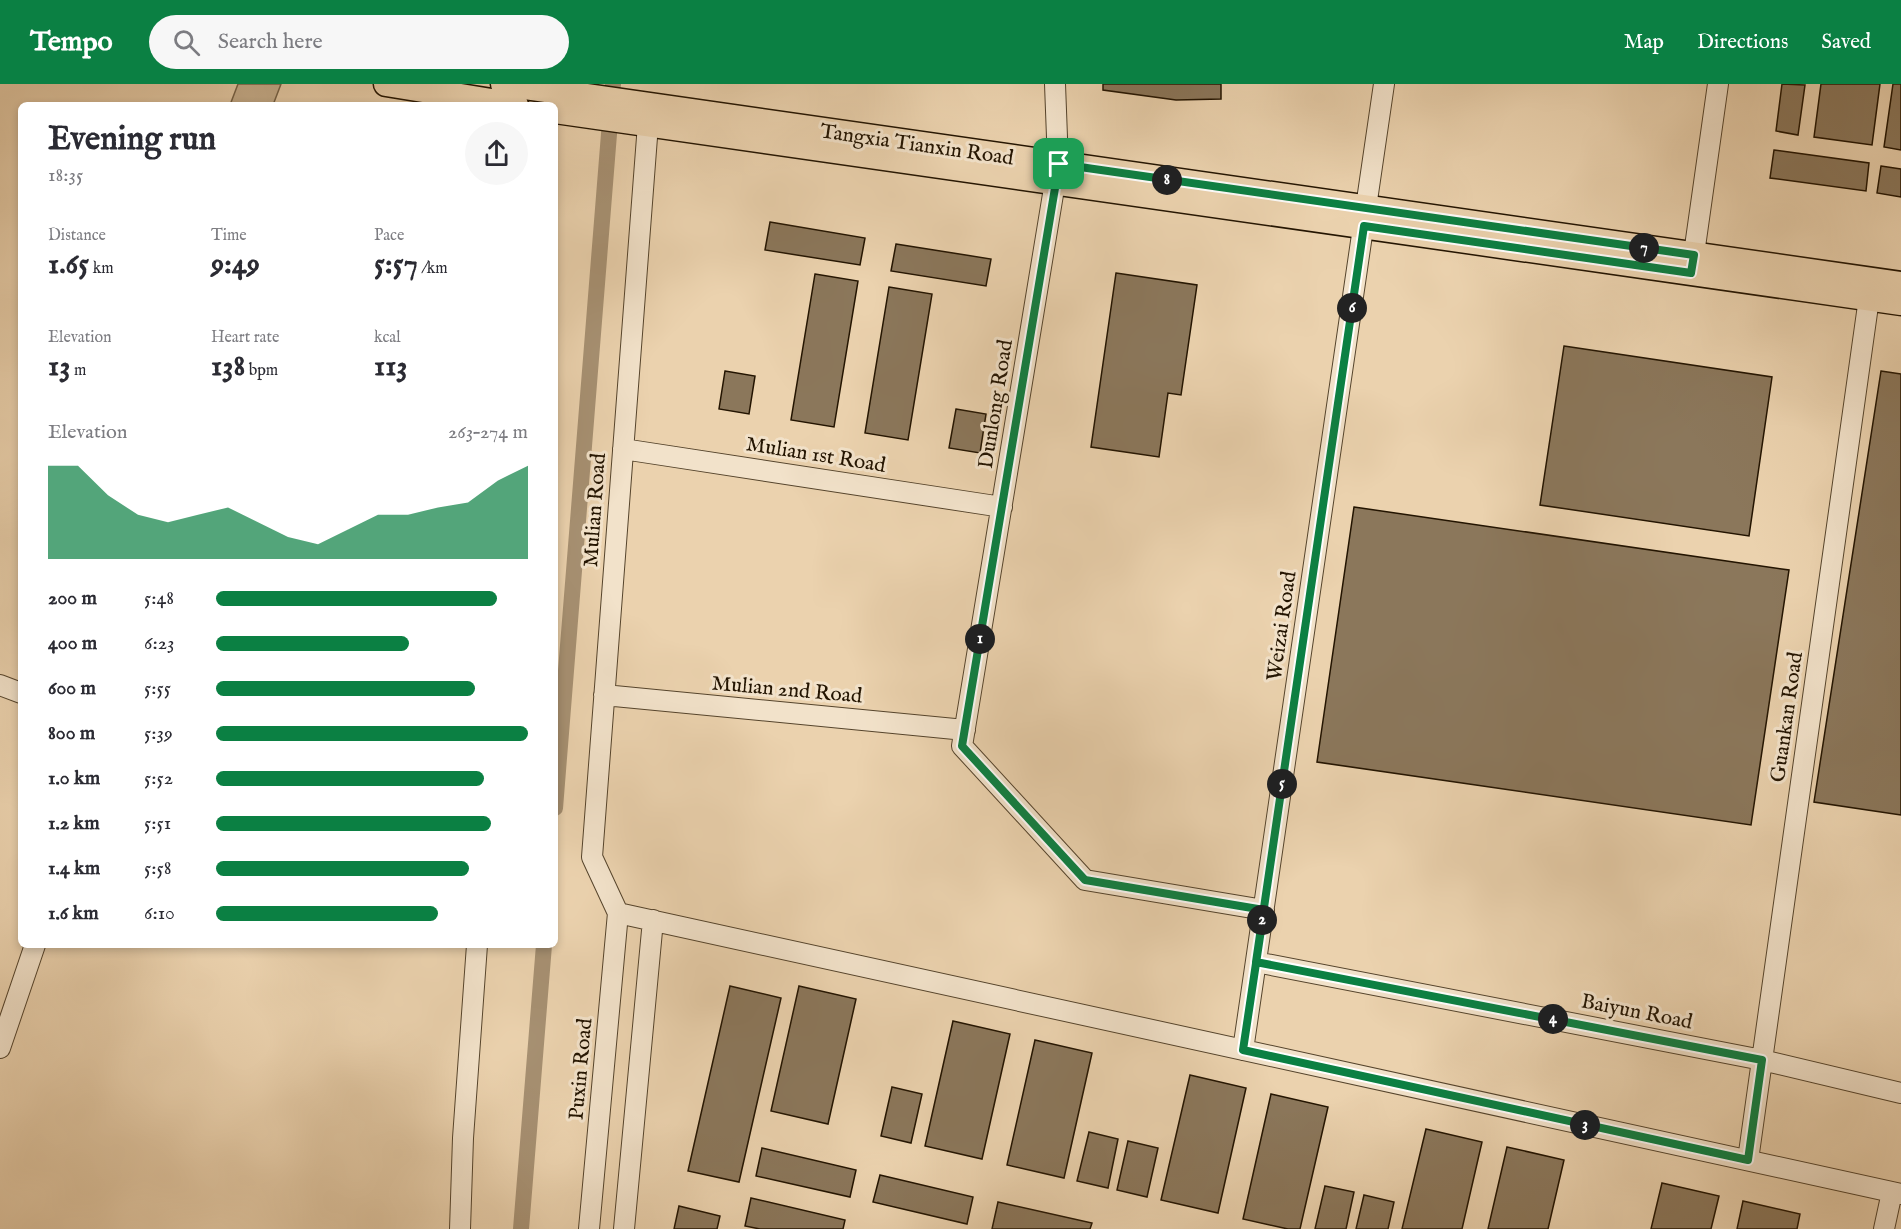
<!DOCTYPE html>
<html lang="en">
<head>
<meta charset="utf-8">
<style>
  body { margin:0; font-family:"IM FELL English",serif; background:#f7f7f7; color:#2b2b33; height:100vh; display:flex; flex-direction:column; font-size:22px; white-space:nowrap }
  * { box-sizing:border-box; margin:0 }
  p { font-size:20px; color:#7c7c81 }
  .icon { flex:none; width:33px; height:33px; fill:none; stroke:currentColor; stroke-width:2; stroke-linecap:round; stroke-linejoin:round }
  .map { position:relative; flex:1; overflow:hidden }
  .side { position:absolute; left:18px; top:18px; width:540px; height:846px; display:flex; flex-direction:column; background:#fff; border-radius:9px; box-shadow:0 3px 9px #0003 }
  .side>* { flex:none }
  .pin { position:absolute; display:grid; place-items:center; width:51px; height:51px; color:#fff; margin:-26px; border-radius:12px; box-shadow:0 3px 9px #0006 }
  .km { position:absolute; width:30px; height:30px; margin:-15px; border-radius:50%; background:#222; color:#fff; font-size:16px; line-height:30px; text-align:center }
  .round { display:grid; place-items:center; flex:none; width:63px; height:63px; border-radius:32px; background:#f7f7f7 }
  .headline { display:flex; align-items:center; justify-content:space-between; height:102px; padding:0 30px }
  h1 { font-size:33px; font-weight:800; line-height:45px }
  .figures { display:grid; grid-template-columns:repeat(3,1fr); gap:9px; height:102px; padding:6px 30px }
  .figures div { display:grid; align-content:center }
  .figures b { font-size:30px; font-weight:800 }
  .figures small { font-size:16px; font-weight:400 }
  .figures p { font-size:16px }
  .chart { height:168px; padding:12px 30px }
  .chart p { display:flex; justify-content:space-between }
  .chart svg { width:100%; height:108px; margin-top:6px; fill:#0b8043; opacity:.7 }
  ul { padding:0 30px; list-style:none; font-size:20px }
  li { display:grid; grid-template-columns:96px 72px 1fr; align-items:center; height:45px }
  li i { height:15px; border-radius:8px; background:#0b8043 }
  header { display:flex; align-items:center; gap:36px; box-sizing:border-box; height:84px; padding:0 30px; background:#0b8043; color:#fff }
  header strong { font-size:28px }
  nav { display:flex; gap:33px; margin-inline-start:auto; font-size:21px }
  .search { width:420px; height:54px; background:#f7f7f7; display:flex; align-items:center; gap:15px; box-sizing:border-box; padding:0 21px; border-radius:33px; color:#7c7c81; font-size:22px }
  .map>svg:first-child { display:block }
</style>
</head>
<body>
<header>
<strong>Tempo</strong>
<div class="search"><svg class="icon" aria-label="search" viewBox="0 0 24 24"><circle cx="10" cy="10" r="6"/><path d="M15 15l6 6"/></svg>Search here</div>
<nav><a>Map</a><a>Directions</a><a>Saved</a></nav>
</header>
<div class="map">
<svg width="1901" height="1145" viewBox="0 0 1901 1145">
  <rect width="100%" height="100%" fill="#ebd2ae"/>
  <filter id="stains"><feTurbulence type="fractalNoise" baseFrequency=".00333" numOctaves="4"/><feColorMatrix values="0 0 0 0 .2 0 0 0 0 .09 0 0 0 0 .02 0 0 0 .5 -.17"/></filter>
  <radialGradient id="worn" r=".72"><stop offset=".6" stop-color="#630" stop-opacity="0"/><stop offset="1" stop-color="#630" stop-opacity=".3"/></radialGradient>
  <!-- green -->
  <path fill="#c9b291" stroke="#766349" stroke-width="1.5" d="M238,0h43l-8,21h-43z"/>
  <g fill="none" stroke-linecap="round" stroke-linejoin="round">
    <!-- canal -->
    <path stroke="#a79173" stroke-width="16" d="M555,724l58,-724
      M521,1145l23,-284"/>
  </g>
  <!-- building -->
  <path fill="#8b775b" stroke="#231401" stroke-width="1.5" d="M1103,0h118v15l-45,1 -73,-10z
    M1782,0l23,1 -7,50 -22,-4z
    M1821,0h59l-8,61 -58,-8z
    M1893,0h8v66l-17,-3z
    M1774,66l95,13 -3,28 -96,-13z
    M1881,82l20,3v28l-24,-4z
    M770,138l95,16 -5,27 -95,-15z
    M896,160l95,15 -5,27 -95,-15z
    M1116,189l81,12 -16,110 -13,-2 -9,64 -68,-10z
    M815,190l43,7 -24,146 -43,-7z
    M889,203l43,7 -24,146 -43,-7z
    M1564,262l208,31 -23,159 -209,-31z
    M725,287l30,5 -6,38 -30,-5z
    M1881,287l20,3v441l-87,-13z
    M956,325l30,5 -6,39 -31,-5z
    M1354,423l435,63 -38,255 -434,-63z
    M730,902l51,12 -42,184 -51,-11z
    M799,902l57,13 -28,125 -57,-13z
    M953,937l57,13 -28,125 -57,-13z
    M1035,956l57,13 -28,125 -57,-13z
    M1190,991l56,13 -28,125 -57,-13z
    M892,1003l30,7 -11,49 -30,-7z
    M1271,1010l57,13 -28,122h-12l-45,-10z
    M1426,1045l56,13 -20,87h-60z
    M1089,1048l29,7 -10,49 -31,-7z
    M1128,1057l30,7 -11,49 -30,-7z
    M1507,1063l57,13 -16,69h-60z
    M762,1064l94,22 -6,27 -94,-21z
    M880,1091l93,22 -6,27 -94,-22z
    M1662,1099l57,13 -8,33h-60z
    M1325,1102l29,6 -8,37h-31z
    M1364,1111l30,7 -6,27h-32z
    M751,1114l94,22 -2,9h-83l-15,-3z
    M1743,1117l57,13 -3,15h-60z
    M998,1118l94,21 -2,6h-98z
    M679,1122l41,10 -3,13h-43z"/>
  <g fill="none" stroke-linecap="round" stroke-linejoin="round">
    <!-- minor casing -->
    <g stroke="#55442c" stroke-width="22">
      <path id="minor" d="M1055,0l3,80 -96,582 123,134 179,30
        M1692,184l26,-184
        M623,365l379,58
        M0,601l21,8
        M604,611l361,35
        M618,829l1283,281
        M618,829l-26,-56 57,-746
        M1256,878l506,98 139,33
        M0,964l35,-103
        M1243,966l141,-966
        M1748,1076l123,-876
        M460,1145l3,-91 14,-193
        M589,1145l29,-316
        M624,1145l29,-309
        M1884,1145l8,-37"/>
    </g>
    <!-- major casing -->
    <g stroke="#231401" stroke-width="27">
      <path id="major" d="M386,0l130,21
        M503,0l1398,200
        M555,27l1346,192"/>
    </g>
    <!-- minor -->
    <use href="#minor" stroke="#f2e2ca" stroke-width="20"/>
    <!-- major -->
    <use href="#major" stroke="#ebd2ae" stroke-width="24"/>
  </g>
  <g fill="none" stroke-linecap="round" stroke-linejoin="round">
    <!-- route casing -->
    <g stroke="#fff" stroke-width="12">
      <path id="route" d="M1059,80l-97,582 123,134 179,30 -21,140 505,110 14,-100 -506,-98c36,-245 72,-491 108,-736l327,47 3,-18 -635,-91"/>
    </g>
    <!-- route -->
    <use href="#route" stroke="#0b8043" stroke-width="8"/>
  </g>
  <g text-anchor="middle" stroke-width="6" stroke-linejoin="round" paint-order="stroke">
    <!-- street labels -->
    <g font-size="21" fill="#231401" stroke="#f2e2ca">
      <text transform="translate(917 60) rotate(8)" y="7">Tangxia Tianxin Road</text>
      <text transform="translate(995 320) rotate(-81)" y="7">Dunlong Road</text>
      <text transform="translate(816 370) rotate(9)" y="7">Mulian 1st Road</text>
      <text transform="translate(594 426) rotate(-86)" y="7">Mulian Road</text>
      <text transform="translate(1281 542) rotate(-82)" y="7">Weizai Road</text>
      <text transform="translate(787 605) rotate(5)" y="7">Mulian 2nd Road</text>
      <text transform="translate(1786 633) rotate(-82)" y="7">Guankan Road</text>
      <text transform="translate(1637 927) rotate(11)" y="7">Baiyun Road</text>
      <text transform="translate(580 985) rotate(-85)" y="7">Puxin Road</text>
    </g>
  </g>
  <rect width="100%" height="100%" filter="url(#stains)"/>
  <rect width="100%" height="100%" fill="url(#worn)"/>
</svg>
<div class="pin" style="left:1059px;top:80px;background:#1e9e55"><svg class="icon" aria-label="arrive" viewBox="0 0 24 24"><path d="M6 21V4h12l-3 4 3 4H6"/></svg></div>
<b class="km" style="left:980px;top:555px">1</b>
<b class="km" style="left:1262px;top:836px">2</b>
<b class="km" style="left:1585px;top:1041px">3</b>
<b class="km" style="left:1553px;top:935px">4</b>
<b class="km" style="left:1282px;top:700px">5</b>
<b class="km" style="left:1352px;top:224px">6</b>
<b class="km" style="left:1644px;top:164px">7</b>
<b class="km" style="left:1167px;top:96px">8</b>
<section class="side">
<div class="headline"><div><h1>Evening run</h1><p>18:35</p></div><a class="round"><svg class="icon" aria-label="share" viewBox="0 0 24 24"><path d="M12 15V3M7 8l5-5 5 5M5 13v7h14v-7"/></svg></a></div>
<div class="figures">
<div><p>Distance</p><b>1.65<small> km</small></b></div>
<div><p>Time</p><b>9:49</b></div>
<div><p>Pace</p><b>5:57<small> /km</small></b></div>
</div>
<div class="figures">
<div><p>Elevation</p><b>13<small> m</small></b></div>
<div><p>Heart rate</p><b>138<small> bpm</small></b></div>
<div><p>kcal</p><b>113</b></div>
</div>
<div class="chart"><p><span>Elevation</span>263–274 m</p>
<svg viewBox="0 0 160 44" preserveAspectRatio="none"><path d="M0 44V6L10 6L20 18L30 26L40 29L50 26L60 23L70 29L80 35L90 38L100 32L110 26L120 26L130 23L140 21L150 12L160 6V44z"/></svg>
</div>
<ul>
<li><b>200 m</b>5:48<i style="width:90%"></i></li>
<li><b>400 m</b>6:23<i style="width:62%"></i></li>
<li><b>600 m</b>5:55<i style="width:83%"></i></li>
<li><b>800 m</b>5:39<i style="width:100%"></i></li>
<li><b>1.0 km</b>5:52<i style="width:86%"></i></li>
<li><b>1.2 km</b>5:51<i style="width:88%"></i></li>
<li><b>1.4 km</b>5:58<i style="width:81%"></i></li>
<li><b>1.6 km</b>6:10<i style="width:71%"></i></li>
</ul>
</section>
</div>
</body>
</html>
